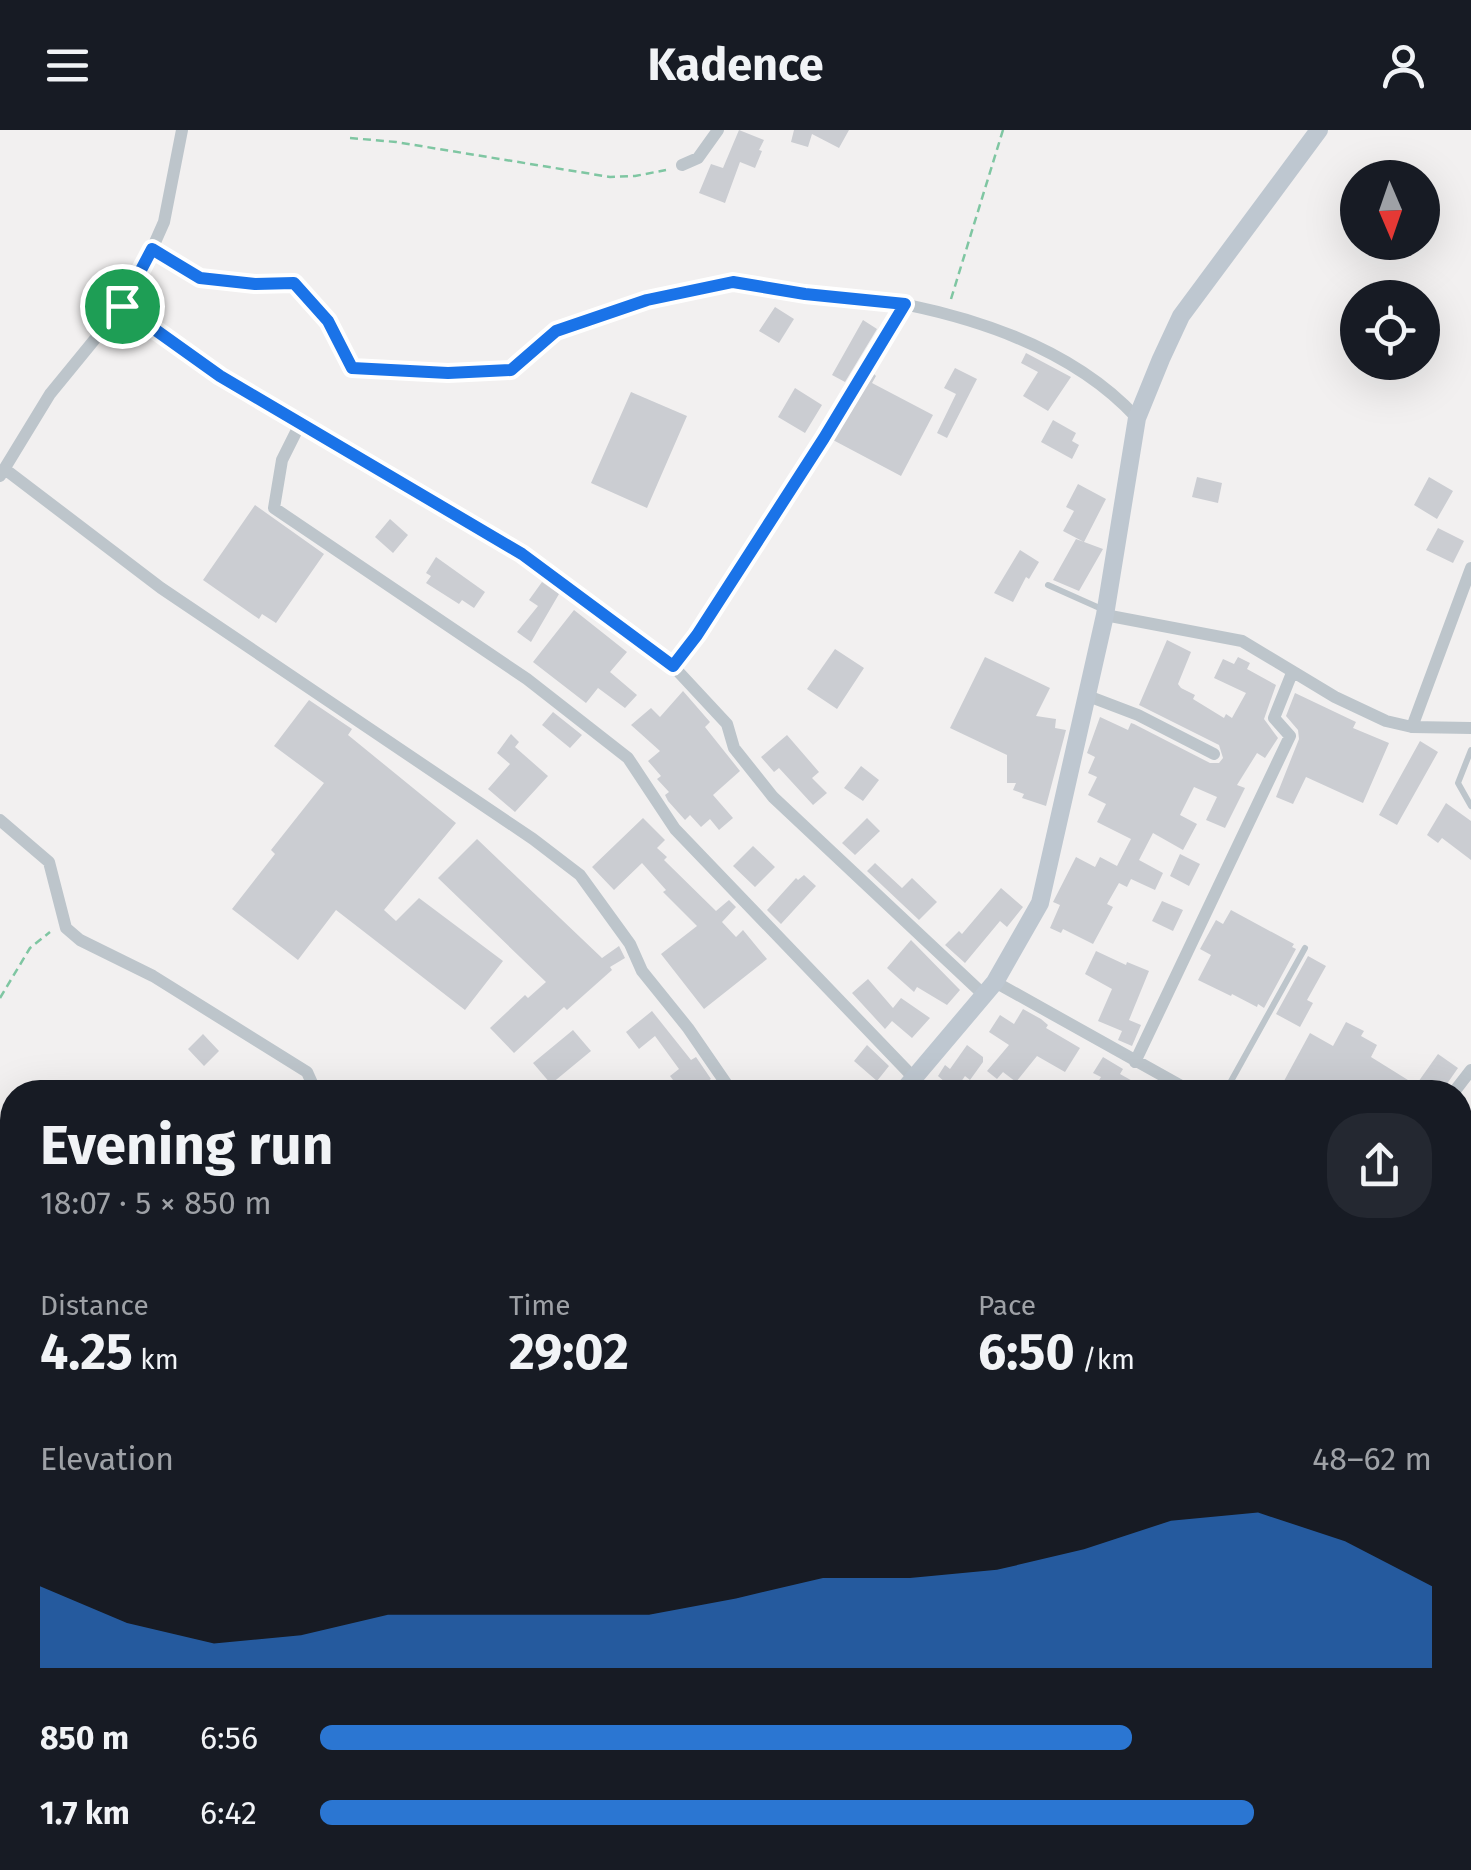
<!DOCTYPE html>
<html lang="en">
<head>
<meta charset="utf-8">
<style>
  body { margin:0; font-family:"Fira Sans",sans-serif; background:#242831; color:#f1f3f6; height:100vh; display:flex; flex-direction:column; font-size:38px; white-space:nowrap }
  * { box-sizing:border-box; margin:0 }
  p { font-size:32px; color:#9ea1a6 }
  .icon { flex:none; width:55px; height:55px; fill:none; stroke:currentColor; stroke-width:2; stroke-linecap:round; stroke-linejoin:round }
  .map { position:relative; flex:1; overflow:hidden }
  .sheet { position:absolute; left:0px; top:950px; width:1472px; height:790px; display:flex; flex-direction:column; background:#171b24; border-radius:40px 40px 0 0; box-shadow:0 10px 40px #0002 }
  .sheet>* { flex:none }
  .needle { width:65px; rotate:178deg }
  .fabs { position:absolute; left:1340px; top:30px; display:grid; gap:20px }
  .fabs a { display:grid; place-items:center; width:100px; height:100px; border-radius:50%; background:#171b24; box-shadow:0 10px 40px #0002; font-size:50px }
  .pin { position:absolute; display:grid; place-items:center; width:85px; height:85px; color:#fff; margin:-42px; border:5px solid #fff; border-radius:50%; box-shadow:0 2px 10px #0007 }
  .round { display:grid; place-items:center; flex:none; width:105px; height:105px; border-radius:40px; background:#242831 }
  .summary { display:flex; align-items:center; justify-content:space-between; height:170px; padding:0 40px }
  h1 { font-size:55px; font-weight:700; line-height:75px }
  .figures { display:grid; grid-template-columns:repeat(3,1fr); gap:15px; height:170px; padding:10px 40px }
  .figures div { display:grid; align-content:center }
  .figures b { font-size:50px; font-weight:700 }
  .figures small { font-size:28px; font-weight:400 }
  .figures p { font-size:28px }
  .chart { height:280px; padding:20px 40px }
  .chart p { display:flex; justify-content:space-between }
  .chart svg { width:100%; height:180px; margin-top:10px; fill:#2b76d2; opacity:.7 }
  ul { padding:0 40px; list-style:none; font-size:32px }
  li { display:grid; grid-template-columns:160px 120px 1fr; align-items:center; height:75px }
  li i { height:25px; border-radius:12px; background:#2b76d2 }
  header { display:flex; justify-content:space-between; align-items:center; height:130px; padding:0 40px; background:#171b24; font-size:45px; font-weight:700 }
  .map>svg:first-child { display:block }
</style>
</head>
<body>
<header><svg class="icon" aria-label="menu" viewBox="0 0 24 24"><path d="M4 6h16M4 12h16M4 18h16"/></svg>Kadence<svg class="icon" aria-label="person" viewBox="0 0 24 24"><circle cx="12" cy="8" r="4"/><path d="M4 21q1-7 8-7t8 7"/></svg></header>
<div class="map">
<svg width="1471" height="1740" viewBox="0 0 1471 1740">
  <rect width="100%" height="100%" fill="#f2f0f0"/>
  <!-- building -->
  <path fill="#cbcdd2" d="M739,0l25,10 -5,10 3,1 -7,17 -15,-6 -15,41 -26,-10 12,-29 12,4z
    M794,0h55l-10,18 -27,-14 -4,13 -17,-5z
    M775,177l19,12 -15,24 -20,-12z
    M863,190l14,9 -32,53 -13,-7z
    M1026,223l45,24 -23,34 -25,-15 15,-24 -17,-9z
    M955,238l22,11 -30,59 -10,-5 19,-39 -12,-6z
    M874,244l2,2 -4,7 61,32 -32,61 -68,-36z
    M795,258l27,17 -17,28 -27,-16z
    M631,262l56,24 -40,92 -56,-25z
    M1053,290l23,13 -4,8 7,4 -7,14 -31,-17z
    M1197,347l25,6 -4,20 -26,-6z
    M1429,347l24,14 -16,28 -23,-14z
    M1078,354l28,15 -22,43 -21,-11 11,-20 -8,-4z
    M255,375l69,49 -48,69 -14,-9 -3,5 -56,-39z
    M390,389l18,16 -15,18 -18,-16z
    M1438,398l26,13 -11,22 -27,-13z
    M1076,409l27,10 -24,42 -26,-11z
    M1020,420l19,12 -10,17 -3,-2 -13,25 -19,-9z
    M436,427l49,35 -11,16 -12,-8 -3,4 -33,-21 5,-7 -5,-3z
    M542,452l17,12 -28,48 -14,-10 21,-26 -9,-6z
    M574,480l53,42 -17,20 27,23 -12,13 -27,-20 -12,15 -53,-41z
    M1167,510l24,12 -13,32 3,4 14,7 -2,4 31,19 2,-4 6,4 14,-25 -32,-15 9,-19 11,5 4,-7 12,6 -3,6 29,16 -12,34 14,19 -13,20 -8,-5 -20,32 8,3 -20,40 -19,-8 11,-23 -23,-10 -14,28 17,9 -14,26 -30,-17 -14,27 24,13 -8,17 -24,-11 -4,8 -8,-4 -12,21 6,3 -20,37 -30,-15 -2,4 -11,-5 10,-23 -7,-3 23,-45 19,10 5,-10 17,9 14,-27 -34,-17 9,-18 -18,-9 9,-18 -9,-4 7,-16 -8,-4 13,-36 28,13 3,-7 3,1 76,39h9l4,-5 -4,-13 -80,-40z
    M835,519l29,19 -27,41 -30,-20z
    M985,527l65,31 -14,28 20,3 -1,9 11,2 -20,76 -24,-8 2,-4 -11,-4 3,-7h-9v-28l-57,-27z
    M683,561l27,31 -5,5 35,44 -27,24 20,23 -14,12 -9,-11 -9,8 -11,-12 -5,5 -17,-19 -3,-6 4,-3 -12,-13 4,-3 -13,-15 12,-10 -29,-26 20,-17 9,9z
    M1295,563l61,29 -3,6 36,15 -26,60 -57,-26 -13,27 -17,-7 23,-58 -1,-9 -12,-14z
    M309,570l43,29 -4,6 108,88 -72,87 12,11 23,-23 84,63 -38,49 -129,-100 -38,50 -66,-51 43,-55 -4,-4 53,-67 -50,-37z
    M553,582l29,23 -12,13 -28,-23z
    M511,604l8,8 -4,5 33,29 -33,36 -27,-23 22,-25 -13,-11z
    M787,605l32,37 -7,6 15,15 -14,12 -34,-37 -5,4 -13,-15z
    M1420,611l18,11 -41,73 -18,-10z
    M861,636l18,14 -16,21 -19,-13z
    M1446,673l25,18v39l-29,-22 -4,5 -11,-8z
    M643,688l22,22 -8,8 10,9 -3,3 52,51 13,-11 7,7 -14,15 14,15 7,-7 24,29 -63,50 -43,-55 36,-28 -34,-34 3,-2 -24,-27 -28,27 -22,-23z
    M867,688l13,13 -25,24 -13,-12z
    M477,709l125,119 17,-12 6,12 -15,9 2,3 -45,40 -3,-3 -50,46 -24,-25 35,-33 3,3 18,-16 -108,-104z
    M753,716l22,21 -20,20 -22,-21z
    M1180,724l20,10 -11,22 -19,-10z
    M875,733l27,25 10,-10 25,24 -18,18 -52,-49z
    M804,745l12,11 -35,38 -14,-14 29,-32 2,2z
    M1001,758l22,19 -16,20 -7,-6 -35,42 -20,-18 14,-14 3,3z
    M1162,771l21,9 -10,21 -21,-10z
    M1231,780l63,34 -2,3 4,2 -32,59 -6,-4 -1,3 -25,-13 -1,2 -33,-16 13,-25 -11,-6 16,-29 7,4z
    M911,810l49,50 -13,15 -30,-18 -3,5 -27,-24z
    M1096,821l30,14 1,-3 22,9 -20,49 12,5 -9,21 -14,-6 4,-9 -24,-10 14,-32 -27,-15z
    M1308,826l18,10 -19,34 6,3 -13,24 -24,-13z
    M868,849l25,29 8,-10 29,20 -18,20 -20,-17 -7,8 -33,-36z
    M1023,879l18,10 7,6 -2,3 34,20 -15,24 -28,-16 -21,26 -13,-10 -6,7 -10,-8 22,-26 -20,-13 11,-17 14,9z
    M652,881l39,49 5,-3 15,22 -18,13h-11l-12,-16 9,-7 -24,-33 -16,13 -13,-17z
    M1346,892l18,9 -3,5 16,9 -6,12 45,28 22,-31 20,14 -16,23 -9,-7 -6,8h-149l32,-59 23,13z
    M573,900l18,21 -40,33 -18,-21z
    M203,904l16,17 -15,15 -16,-17z
    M867,915l22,21 -12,15 -23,-20z
    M967,915l16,12v5l-13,18 -5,-4 -11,16h-16l8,-9 -8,-7 7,-11 5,4z
    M1103,927l20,12 -3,5 32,18h-60l9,-15 -8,-4z"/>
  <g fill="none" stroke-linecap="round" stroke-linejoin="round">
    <!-- path -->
    <path stroke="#7fc6a2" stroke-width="2.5" stroke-dasharray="8 5" stroke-linecap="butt" d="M350,8l46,4 214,35 25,-1 31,-6
      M951,169l52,-169
      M0,868l30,-50 20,-16
      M0,1277l12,8
      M0,1491l12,7"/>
    <!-- lane -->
    <path stroke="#bdc5cb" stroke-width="6" d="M1048,455l56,25
      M1471,620l-13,33 13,23
      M1225,962l80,-144
      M1460,1159l11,-19"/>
    <!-- street -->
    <path stroke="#bdc5cb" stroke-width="12" d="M682,35l16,-7 20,-28
      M152,119l48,29 55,6 39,-1 35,38 24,47c29,2 137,11 159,1 18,-9 29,-31 47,-39 42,-20 107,-38 153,-46 33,-5 65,7 98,10 32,4 66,4 98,11 82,17 171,50 229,113
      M905,174l-82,134 -126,197 -24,31 54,58 7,24 39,49 211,198
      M122,176l98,70 81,46 -19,38 -8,48 253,171 101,79 47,71 239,249
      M301,292l221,132 151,112
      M6,340l155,118 372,251 47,36 50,69 12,27 46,57 44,64
      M0,346l50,-82 72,-88 30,-57 12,-27 18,-92
      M1105,485l137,26 93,56 51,24 26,6 59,1
      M1088,566l50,19 76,39
      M1412,597l59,-159
      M0,690l49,42 17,66 14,12 73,36 154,96 9,20
      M995,852l197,110
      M1135,932l155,-326 -16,-18 18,-45
      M1454,962l17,-22
      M1460,1112l11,5
      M1460,1652l11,-10
      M330,1728l25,12
      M1130,1728l18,12
      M65,1740l5,-12
      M1373,1740l11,-12"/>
    <!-- secondary -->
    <path stroke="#bec7d0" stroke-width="18" d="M902,962l93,-110 45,-79 65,-288 32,-197 24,-59 20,-43 138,-186"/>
  </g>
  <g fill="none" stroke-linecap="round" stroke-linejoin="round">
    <!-- route casing -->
    <g stroke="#fff" stroke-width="20">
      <path id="route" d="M152,119l48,29 55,6 39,-1 34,38 24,47 96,5 63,-3 45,-39 91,-31 86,-18 72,12 100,10 -81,134 -127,197 -24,31 -151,-112 -302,-178 -98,-70z"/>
    </g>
    <!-- route -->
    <use href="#route" stroke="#1a73e8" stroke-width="12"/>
  </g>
</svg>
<div class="fabs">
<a><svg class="needle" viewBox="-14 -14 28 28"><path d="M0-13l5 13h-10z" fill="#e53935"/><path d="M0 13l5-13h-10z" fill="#9ea1a6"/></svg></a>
<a><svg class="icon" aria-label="locate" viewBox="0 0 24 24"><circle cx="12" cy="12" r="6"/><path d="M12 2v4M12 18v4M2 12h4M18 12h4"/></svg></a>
</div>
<div class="pin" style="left:122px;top:176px;background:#1e9e55"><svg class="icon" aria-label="arrive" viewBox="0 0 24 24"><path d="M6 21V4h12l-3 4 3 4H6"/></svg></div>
<section class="sheet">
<div class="summary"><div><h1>Evening run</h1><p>18:07 · 5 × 850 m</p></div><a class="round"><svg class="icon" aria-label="share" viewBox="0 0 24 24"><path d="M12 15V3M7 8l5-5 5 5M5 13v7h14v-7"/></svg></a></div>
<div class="figures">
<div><p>Distance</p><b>4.25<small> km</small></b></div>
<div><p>Time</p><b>29:02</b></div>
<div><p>Pace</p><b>6:50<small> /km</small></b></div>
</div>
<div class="chart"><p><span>Elevation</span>48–62 m</p>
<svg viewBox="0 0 160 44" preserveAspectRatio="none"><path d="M0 44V24L10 33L20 38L30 36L40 31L50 31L60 31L70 31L80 27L90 22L100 22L110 20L120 15L130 8L140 6L150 13L160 24V44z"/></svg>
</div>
<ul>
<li><b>850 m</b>6:56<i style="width:73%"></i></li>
<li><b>1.7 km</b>6:42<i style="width:84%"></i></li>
</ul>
</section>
</div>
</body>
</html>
